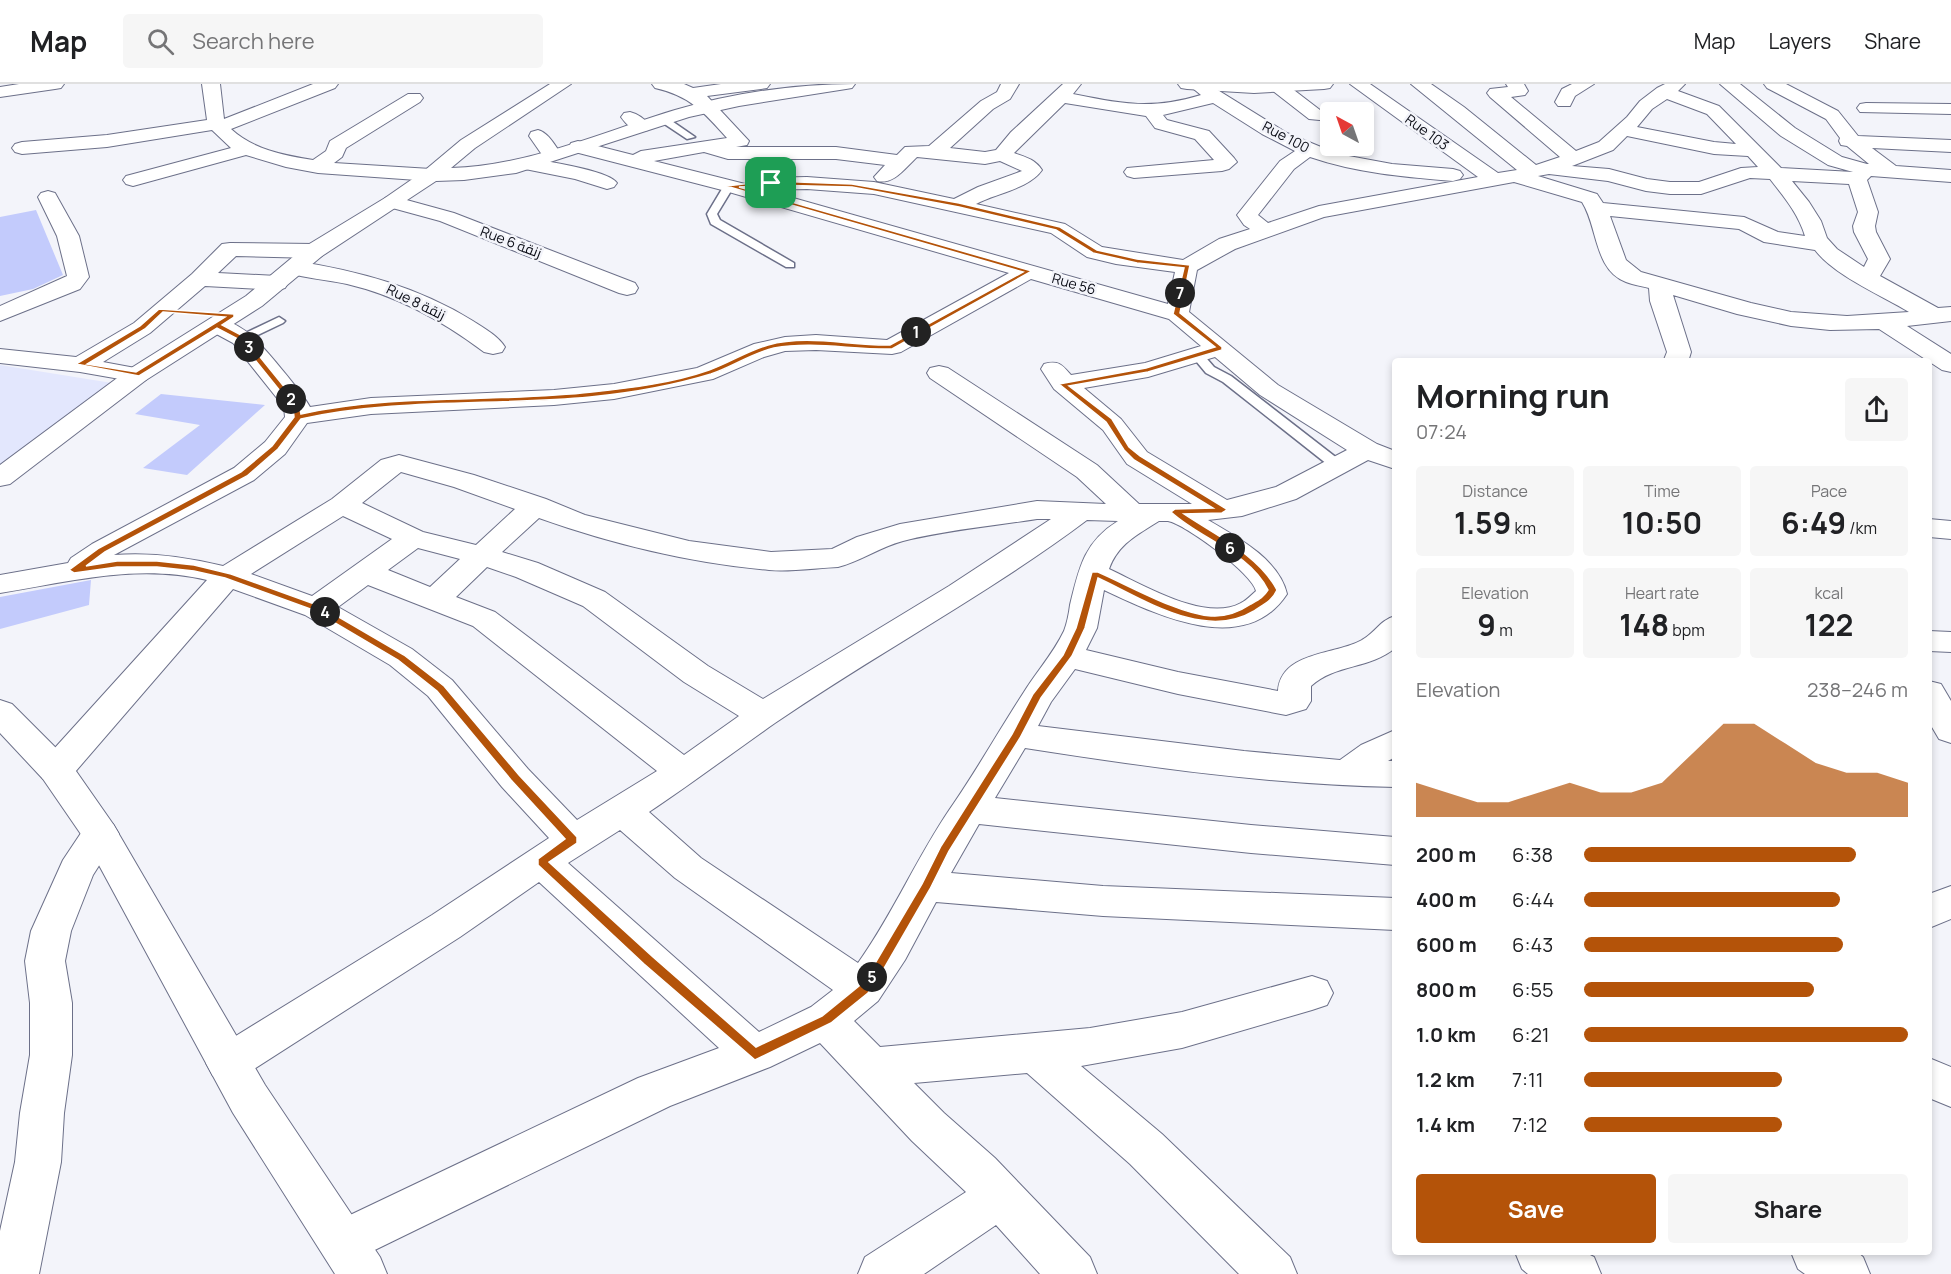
<!DOCTYPE html>
<html lang="en">
<head>
<meta charset="utf-8">
<style>
  body { margin:0; font-family:Manrope,Cairo,sans-serif; background:#f6f6f6; color:#202124; height:100vh; display:flex; flex-direction:column; font-size:22px; white-space:nowrap }
  * { box-sizing:border-box; margin:0 }
  p { font-size:20px; color:#757577 }
  .icon { flex:none; width:33px; height:33px; fill:none; stroke:currentColor; stroke-width:2; stroke-linecap:round; stroke-linejoin:round }
  .map { position:relative; flex:1; overflow:hidden }
  .sheet { position:absolute; left:1392px; top:274px; width:540px; height:897px; display:flex; flex-direction:column; background:#fff; border-radius:6px; box-shadow:0 3px 9px #0003 }
  .sheet>* { flex:none }
  .needle { width:39px; rotate:320deg }
  .buttons { position:absolute; left:1320px; top:18px; display:grid; gap:12px }
  .buttons a { display:grid; place-items:center; width:54px; height:54px; border-radius:6px; background:#fff; box-shadow:0 3px 9px #0003; font-size:30px }
  .pin { position:absolute; display:grid; place-items:center; width:51px; height:51px; color:#fff; margin:-26px; border-radius:12px; box-shadow:0 3px 9px #0006 }
  .km { position:absolute; width:30px; height:30px; margin:-15px; border-radius:50%; background:#222; color:#fff; font-size:16px; line-height:30px; text-align:center }
  .round { display:grid; place-items:center; flex:none; width:63px; height:63px; border-radius:6px; background:#f6f6f6 }
  .overview { display:flex; align-items:center; justify-content:space-between; height:102px; padding:0 24px }
  h1 { font-size:33px; font-weight:700; line-height:45px }
  .figures { display:grid; grid-template-columns:repeat(3,1fr); gap:9px; height:102px; padding:6px 24px }
  .figures div { display:grid; align-content:center; border-radius:6px; background:#f6f6f6; text-align:center }
  .figures b { font-size:30px; font-weight:700 }
  .figures small { font-size:16px; font-weight:400 }
  .figures p { font-size:16px }
  .chart { height:168px; padding:12px 24px }
  .chart p { display:flex; justify-content:space-between }
  .chart svg { width:100%; height:108px; margin-top:6px; fill:#b45309; opacity:.7 }
  .action { display:flex; gap:12px; margin-top:auto; padding:12px 24px }
  .action a { flex:1; height:69px; border-radius:6px; background:#b45309; color:#fff; font-size:24px; font-weight:700; line-height:69px; text-align:center }
  .action a+a { background:#f6f6f6; color:#202124 }
  ul { padding:0 24px; list-style:none; font-size:20px }
  li { display:grid; grid-template-columns:96px 72px 1fr; align-items:center; height:45px }
  li i { height:15px; border-radius:8px; background:#b45309 }
  header { display:flex; align-items:center; gap:36px; box-sizing:border-box; height:84px; padding:0 30px; background:#fff; border-bottom:2px solid #e0e0e0 }
  header strong { font-size:28px }
  nav { display:flex; gap:33px; margin-inline-start:auto; font-size:21px }
  .search { width:420px; height:54px; background:#f6f6f6; display:flex; align-items:center; gap:15px; box-sizing:border-box; padding:0 21px; border-radius:6px; color:#757577; font-size:22px }
  .map>svg:first-child { display:block }
</style>
</head>
<body>
<header>
<strong>Map</strong>
<div class="search"><svg class="icon" aria-label="search" viewBox="0 0 24 24"><circle cx="10" cy="10" r="6"/><path d="M15 15l6 6"/></svg>Search here</div>
<nav><a>Map</a><a>Layers</a><a>Share</a></nav>
</header>
<div class="map">
<svg width="1951" height="1190" viewBox="0 0 1951 1190">
  <rect width="100%" height="100%" fill="#f3f4fa"/>
  <!-- built -->
  <path fill="#e3e7fd" d="M0,281l112,18 -112,82z"/>
  <!-- building -->
  <path fill="#c3cbfc" d="M36,126l27,65 -30,14 -33,7v-79z
    M161,310l104,11 -78,70 -44,-7 57,-43 -65,-11z
    M91,496l-2,25 -89,24v-32z"/>
  <g fill="none" stroke-linecap="round" stroke-linejoin="round">
    <!-- lane casing -->
    <g stroke="#6c7089" stroke-width="3">
      <path id="lane" d="M660,33h6l29,20 -8,2 -27,-18z
        M725,100l9,2 -17,28 3,6 74,43v4h-8l-75,-43 -4,-10z
        M279,233l6,4 -2,2 -38,18h-8l-2,-3z
        M1197,267l4,1 13,15 17,9 111,86 2,3 -2,3h-10l-109,-86 -17,-9 -15,-18z"/>
    </g>
    <!-- street casing -->
    <g stroke="#6c7089" stroke-width="2">
      <path id="street" d="M19,0h45l-3,4 -6,1 -55,8v-10z
        M202,0h18l4,35 89,-35h25l-3,4 -104,41c23,21 52,26 82,31l13,-9 4,-10 78,-47h12l3,4 -3,4 -74,46 -4,9 -8,6 97,6 7,2 3,4 -3,4 -7,2 -113,-8 -32,-6 -40,-12 -113,31 -7,-2 -3,-4 3,-4 105,-28 -19,-18 -105,17 -85,7 -7,-2 -3,-4 3,-4 7,-2 85,-7 100,-15z
        M652,0h32l9,4 28,-4h49l-3,4 -6,1 -54,7 42,45 -2,4 -11,2h100l61,8 8,-8 24,-1 52,-45 16,-9 4,-8h18l-9,15 -17,10 -43,39 35,4 11,-2 15,-18 52,-48h18l-8,10c50,10 78,16 128,1l-11,-9 2,-2h16l79,49 51,21 54,10 61,5 7,2 3,4 -3,4 -7,2c-49,-4 -96,-8 -143,-24l-16,12 -36,46 10,8 51,-17 159,-29 -128,-93h20l128,89 19,-3 -106,-86h20l33,23 72,58 24,-8 -70,-60 -3,-4 3,-4 18,-2 -2,-3h18l4,7 -3,4 -14,2 65,54 23,-9 28,-25 13,-16 17,-13 8,-4h20l-7,7 41,15 62,62 72,4 -25,-7 -47,-29 -61,-52h20l55,44 47,29 25,7h2l-22,-18 -6,-1 -2,-4 1,-3 -14,-19 -59,-31 -3,-4h22l52,27 20,25 93,4v12l-79,-4 24,18 55,4v12l-80,-6 -4,4 11,32 -3,14 1,6 14,27 -10,17 58,32 13,-1v14l-44,5 44,28v18l-9,-2 -63,-41 -49,1 -39,-4 -54,-12 -64,-19 18,57 -3,10h-25l4,-10 -17,-51 -1,-13c-7,-2 -15,-3 -23,-6 -32,-12 -28,-55 -44,-80l-68,-20 -190,35 -89,32 -38,21 -8,42 89,73 99,59 18,7v18l-27,-9 -72,39 -54,17 -34,4c29,17 71,39 79,74 -42,64 -130,21 -183,-4l-7,38 -11,22 92,22 100,19c3,-40 58,-36 84,-51 13,-7 18,-20 33,-24v32c-25,21 -60,16 -84,38v15l-5,8 -20,6 -108,-21 -103,-25 -24,33 -13,24 206,25 96,9 21,-15 34,-15v27l-7,4h7v26c-123,-2 -248,-20 -370,-39l-30,50 256,27 144,12v28l-144,-12 -272,-29 -28,49 152,13 292,12v32l-292,-14 -167,-14 -31,58 -27,41 -24,20 26,26 210,-19 92,-16 130,-36 15,5 6,12 -6,12 -15,5 -130,38 -101,18 81,68 128,123 7,17h-58l-109,-110 -103,-91 -113,10 30,30 51,45 95,99 7,17h-57l-44,-49 -72,49h-66l7,-17 101,-65 -54,-51 -92,-98 -50,24 -100,39 -326,159 -17,-7 -7,-16 7,-16 311,-148 81,-30 -180,-166 -79,55 -217,139 -15,6 -15,-6 -7,-13 7,-13 219,-135 117,-77 -47,-51 -74,-91 -38,-31 -85,-50 -72,-26 -164,190 -13,4 -13,-4 -5,-9 5,-9 164,-181c-70,-17 -139,2 -207,13v-18l68,-12 3,-5 21,-14 142,-76 31,-26 20,-25 -1,-10 -51,-64 -24,-13 -4,-5 4,-5c14,-3 27,4 38,12 11,7 57,63 63,75l61,-9 183,-8 60,-6 83,-16 57,-24 31,-7 31,-2 71,5 122,-67 -287,-83 -151,-39 -2,-4 2,-4 7,-2 55,14 8,-4 86,-13c-24,-27 -37,-42 -72,-50zM1667,15l40,15 29,30 -22,-2 -77,-15 15,-18zM1065,19l81,13 9,12 40,11 19,21 -87,8 -3,4 3,4 7,2 88,-7 7,-2 8,-7 -3,-4 -25,-27 -42,-11 -4,-5 50,-12 49,31 33,17 -15,10 -43,54 7,10 6,4 -31,10 -36,21 -81,-13 -37,-23 -89,-20c20,-11 53,-15 66,-34 -7,-11 -17,-13 -28,-17zM1627,52l87,18 34,2 10,11 -17,1 -42,14h-29l-23,-3 -38,-10 -37,-3 41,-16zM704,68l24,7h108l49,6 -11,12 3,4c17,4 28,-13 40,-24l68,7 15,-3 22,10 -44,16 -24,12 -80,-17 -67,-5 -46,1 -7,2 -3,4 2,2 -99,-25zM1549,90l59,7 38,10 24,3h31l49,-16 20,1c14,18 28,34 35,57l-27,-4 -34,-15 -141,-14 -6,-9 -59,-18zM1792,97l57,3 9,28 -5,14 1,6 14,27 -4,8 -27,-18 -10,-11 -6,-17 -12,-19zM807,105l67,5 177,39 36,24 29,7 59,8 -7,32 -403,-114zM1610,132l129,13 25,13 51,8c20,26 66,45 94,62l-62,4 -56,-4 -40,-9 -110,-31 -15,-12zM1031,195l138,40 32,27 -56,17 -74,12c-9,-10 -12,-15 -27,-11l-3,5 13,20 49,41 24,34 65,40h-53l-42,-39 -149,-97 -9,-2 -9,2 -3,5 3,5 147,99 29,27 -69,-3 -137,23 -43,13 -25,12 -61,3 -82,-11 -104,-26 -39,-16 -72,-24 -75,-20 -18,5 -49,39 -109,67c-36,-9 -73,-14 -109,-11l140,-75 31,-26 22,-31 64,-9 183,-9 60,-6 99,-20 51,-22 21,-6 31,-1 76,4 9,-2zM1215,273l45,38 87,55 -71,37 -49,13 -80,-48 -26,-33 -37,-31 64,-11zM401,388l53,15 61,22 -39,36 -53,-13 -61,-29zM343,432l49,23 -80,57 -61,-22zM539,434c73,26 152,45 230,52 22,2 46,-2 69,-3 23,-6 42,-20 65,-26 43,-11 90,-15 134,-22h14l-102,67 -186,113 -55,-33 -103,-74 -67,-29 -36,-11zM1087,436l31,1c-34,21 -39,47 -48,84 -1,8 -3,18 -6,26 -11,23 -27,40 -40,61 -24,37 -46,76 -70,111 -36,51 -60,110 -96,160l-157,-105 -52,-46c42,-28 83,-59 126,-89 102,-70 212,-128 312,-203zM1159,437c3,0 6,0 9,0 17,3 85,53 88,70 -5,4 -9,9 -15,12 -36,20 -99,-19 -132,-34 9,-25 28,-34 50,-48zM418,464l42,11 -30,28 -42,-17zM487,483l29,10 67,29 101,76 55,34 -55,39 -189,-143 -39,-15zM368,501l105,41 184,145 -80,49 -49,-51 -76,-89 -40,-31 -74,-42zM620,746l55,48 158,112 -22,17 -52,25 -191,-169z
        M1272,0h14l34,26 17,2h-7v9l-21,-2 -36,-28 -3,-4z
        M1572,0h22l-19,12 -5,10h-12l-3,-4 7,-13z
        M1866,19l85,1v10l-91,-2 -3,-4 3,-4z
        M630,28c8,2 15,7 20,14l-2,4c-12,3 -21,-4 -27,-13l3,-4z
        M538,46c11,3 17,16 24,25l-3,4h-14l-16,-23 2,-4z
        M527,74c17,3 81,12 90,25l-3,4 -7,2 -32,-10 -55,-11 -3,-4 3,-4z
        M48,107l7,2 24,43 10,41 -9,12 -80,32v-15l67,-30 -10,-40 -19,-39 3,-4z
        M392,112l62,17 181,70 3,5 -3,5 -8,2 -8,-2 -179,-72 -55,-15 -3,-4 3,-4z
        M230,159l84,1 8,2 3,5 -3,5 -8,2 -78,-2 -18,17 59,3 8,2 3,5 -3,5 -8,2 -72,-4 -55,47 -47,29 43,8 3,5 -3,5 -9,2 -57,-10 -80,-9v-14l76,8 58,-34 58,-49 30,-30z
        M295,177c64,10 123,26 178,60 11,7 25,15 32,26l-3,5 -9,2 -9,-2c-41,-31 -86,-56 -137,-68 -20,-4 -40,-6 -60,-11l-3,-5 3,-5z
        M1929,435l22,2v18l-22,-2z
        M1929,547l22,1v20l-22,-1z
        M1929,597l12,3 10,17v42l-12,-4 -10,-17z
        M100,736l13,4 6,10 -26,41 -22,56 -6,30 7,42v52l-8,58 -3,49 -22,112h-39v-43l15,-69 5,-49 10,-58v-52l-5,-42 6,-30 32,-71 24,-36z
        M1951,802v33l-22,9v-34z
        M1929,974l22,9v40l-22,-9z
        M1515,1168h69l10,5 7,17h-73l-6,-5z
        M1791,1168h66l6,5 7,17h-65l-7,-5z"/>
    </g>
    <!-- secondary casing -->
    <g stroke="#6c7089" stroke-width="2">
      <path id="secondary" d="M550,0h21l-96,64 -24,20c77,-2 151,-36 224,-58 57,-17 120,-26 180,-26l-3,4 -6,1 -107,17 -50,11 -173,56 -52,7 -28,1 -114,75 -60,50 -116,74 -136,104 -10,2v-21l128,-95 118,-74 60,-50 79,-48 39,-27 37,-31z
        M1178,0h155l-3,4 -6,1 -70,4 -67,-4 -6,-1z
        M0,616l12,4 57,57 44,63 152,261 115,172 7,17h-52l-102,-161 -146,-270 -44,-64 -43,-46z"/>
    </g>
    <!-- lane -->
    <use href="#lane" fill="#fff" fill-rule="evenodd"/>
    <!-- street -->
    <use href="#street" fill="#fff" fill-rule="evenodd"/>
    <!-- secondary -->
    <use href="#secondary" fill="#fff" fill-rule="evenodd"/>
  </g>
  <!-- route -->
  <path fill="#b45309" stroke="#fff" stroke-width="1.5" fill-rule="evenodd" d="M771,97l81,3 107,19 101,24 37,23 40,9 53,6 -10,48 42,34v3l-74,22 -79,14 43,33 17,28 11,9 85,52 2,2 -5,3 -38,1c31,21 75,41 93,76 -5,11 -13,14 -23,21 -49,30 -111,-12 -156,-33l-13,50 -13,28 -31,42 -21,40 -71,113 -19,38 -48,83 -14,21 -37,30 -76,37 -111,-96 -106,-99v-6l27,-20 -54,-59 -74,-89 -39,-31 -85,-50 -88,-32 -31,-7 -37,-4h-40l-43,6 -5,-3 30,-22 142,-76 31,-26 22,-29 -1,-10 -55,-68 -21,-11 -78,48 -63,-12 64,-38 19,-17 75,5v3l-12,8 21,11 56,69 2,9c96,-21 194,-11 291,-22 39,-4 80,-9 117,-22 20,-7 38,-19 59,-25 40,-11 82,1 122,0l133,-73 -297,-86zM771,101l81,2 107,20 97,23 37,23 44,10 47,5 -11,46 42,33 -69,21 -87,16 47,38 18,28 10,10 79,48 -38,1 -4,3c29,27 78,40 97,78 -4,7 -10,10 -17,14 -12,8 -25,13 -40,12 -32,-2 -83,-31 -113,-44h-6l-16,56 -13,27 -30,39 -21,40 -71,112 -19,38 -48,81 -15,21 -37,30 -66,31 -103,-90 -104,-95 28,-19v-6l-58,-62 -75,-89 -40,-31 -84,-49 -89,-32 -37,-9 -37,-4h-40l-31,5 19,-14 142,-76 31,-27 23,-30c95,-21 193,-13 289,-22 41,-4 82,-11 121,-23 21,-7 41,-21 63,-26 40,-7 78,2 118,1l140,-78 -293,-84zM163,228l62,5 -89,55 -49,-8 58,-35z"/>
  <g text-anchor="middle" stroke-width="5" stroke-linejoin="round" paint-order="stroke">
    <!-- far-street labels -->
    <g font-size="14" fill="#090b14" stroke="#f3f4fa">
      <text transform="translate(1427 48) rotate(36)" y="5">Rue 103</text>
      <text transform="translate(1286 53) rotate(28)" y="5">Rue 100</text>
      <text transform="translate(511 158) rotate(21)" y="5">Rue 6 زنقة</text>
      <text transform="translate(1074 200) rotate(16)" y="5">Rue 56</text>
      <text transform="translate(416 218) rotate(26)" y="5">Rue 8 زنقة</text>
    </g>
  </g>
</svg>
<div class="buttons">
<a><svg class="needle" viewBox="-14 -14 28 28"><path d="M0-13l5 13h-10z" fill="#e53935"/><path d="M0 13l5-13h-10z" fill="#757577"/></svg></a>
</div>
<div class="pin" style="left:771px;top:99px;background:#1e9e55"><svg class="icon" aria-label="arrive" viewBox="0 0 24 24"><path d="M6 21V4h12l-3 4 3 4H6"/></svg></div>
<b class="km" style="left:916px;top:248px">1</b>
<b class="km" style="left:291px;top:315px">2</b>
<b class="km" style="left:249px;top:263px">3</b>
<b class="km" style="left:325px;top:528px">4</b>
<b class="km" style="left:872px;top:893px">5</b>
<b class="km" style="left:1230px;top:464px">6</b>
<b class="km" style="left:1180px;top:209px">7</b>
<section class="sheet">
<div class="overview"><div><h1>Morning run</h1><p>07:24</p></div><a class="round"><svg class="icon" aria-label="share" viewBox="0 0 24 24"><path d="M12 15V3M7 8l5-5 5 5M5 13v7h14v-7"/></svg></a></div>
<div class="figures">
<div><p>Distance</p><b>1.59<small> km</small></b></div>
<div><p>Time</p><b>10:50</b></div>
<div><p>Pace</p><b>6:49<small> /km</small></b></div>
</div>
<div class="figures">
<div><p>Elevation</p><b>9<small> m</small></b></div>
<div><p>Heart rate</p><b>148<small> bpm</small></b></div>
<div><p>kcal</p><b>122</b></div>
</div>
<div class="chart"><p><span>Elevation</span>238–246 m</p>
<svg viewBox="0 0 160 44" preserveAspectRatio="none"><path d="M0 44V30L10 34L20 38L30 38L40 34L50 30L60 34L70 34L80 30L90 18L100 6L110 6L120 14L130 22L140 26L150 26L160 30V44z"/></svg>
</div>
<ul>
<li><b>200 m</b>6:38<i style="width:84%"></i></li>
<li><b>400 m</b>6:44<i style="width:79%"></i></li>
<li><b>600 m</b>6:43<i style="width:80%"></i></li>
<li><b>800 m</b>6:55<i style="width:71%"></i></li>
<li><b>1.0 km</b>6:21<i style="width:100%"></i></li>
<li><b>1.2 km</b>7:11<i style="width:61%"></i></li>
<li><b>1.4 km</b>7:12<i style="width:61%"></i></li>
</ul>
<div class="action"><a>Save</a><a>Share</a></div>
</section>
</div>
</body>
</html>
